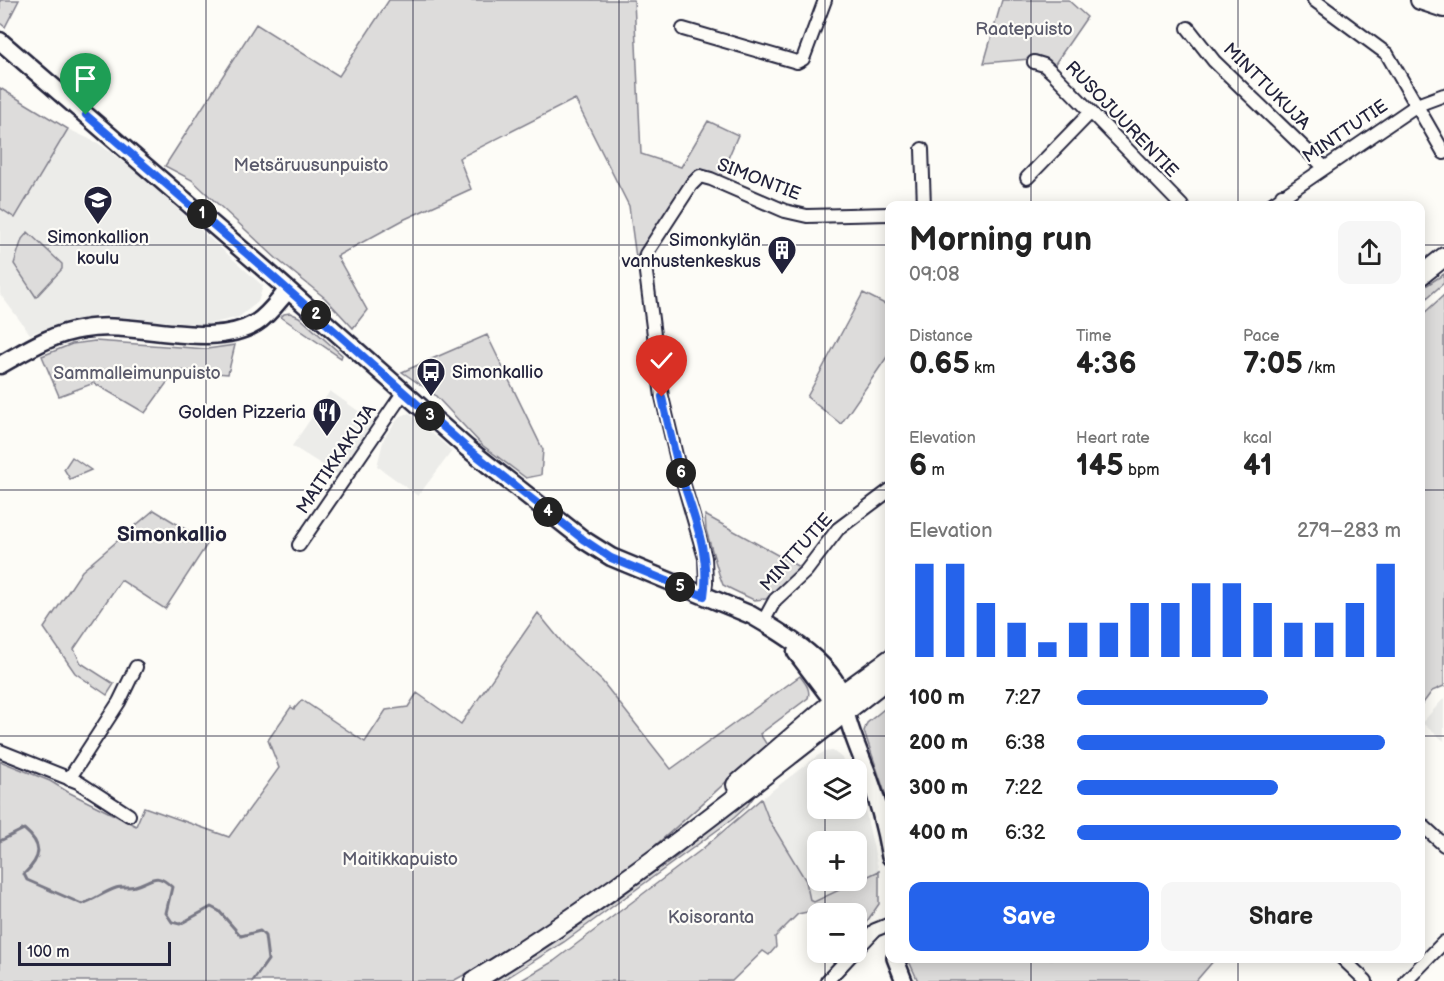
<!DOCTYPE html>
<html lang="en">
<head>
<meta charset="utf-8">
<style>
  body { margin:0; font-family:"Balsamiq Sans",sans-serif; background:#f6f6f6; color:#222; height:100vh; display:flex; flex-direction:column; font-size:22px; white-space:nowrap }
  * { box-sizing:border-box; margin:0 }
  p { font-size:20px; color:#767676 }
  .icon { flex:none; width:33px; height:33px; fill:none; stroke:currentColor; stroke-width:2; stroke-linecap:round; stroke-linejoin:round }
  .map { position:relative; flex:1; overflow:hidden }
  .details { position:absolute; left:885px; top:201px; width:540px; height:762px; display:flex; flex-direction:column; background:#fff; border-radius:12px; box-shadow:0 3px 15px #0003 }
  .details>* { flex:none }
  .tools { position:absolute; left:807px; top:759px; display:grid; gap:12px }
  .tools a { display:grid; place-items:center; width:60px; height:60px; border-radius:12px; background:#fff; box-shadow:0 3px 15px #0003; font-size:30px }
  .scale { position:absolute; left:18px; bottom:15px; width:153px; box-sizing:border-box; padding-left:6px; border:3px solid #22223b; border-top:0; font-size:16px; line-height:21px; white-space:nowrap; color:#22223b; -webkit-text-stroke:4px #fdfcf7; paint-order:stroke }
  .pin { position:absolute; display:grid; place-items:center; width:51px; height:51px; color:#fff; margin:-62px -26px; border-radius:50% 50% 50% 0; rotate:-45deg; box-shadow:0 0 6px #0007 }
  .pin .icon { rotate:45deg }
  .km { position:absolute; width:30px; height:30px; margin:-15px; border-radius:50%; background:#222; color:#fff; font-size:16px; line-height:30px; text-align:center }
  .round { display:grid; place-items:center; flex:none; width:63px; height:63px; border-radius:12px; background:#f6f6f6 }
  .overview { display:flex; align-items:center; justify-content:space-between; height:102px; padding:0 24px }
  h1 { font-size:33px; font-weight:600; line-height:45px }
  .figures { display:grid; grid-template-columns:repeat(3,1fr); gap:9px; height:102px; padding:6px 24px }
  .figures div { display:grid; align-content:center }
  .figures b { font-size:30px; font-weight:600 }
  .figures small { font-size:16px; font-weight:400 }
  .figures p { font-size:16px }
  .chart { height:168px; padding:12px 24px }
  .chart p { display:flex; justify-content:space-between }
  .chart svg { width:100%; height:108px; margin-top:6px; stroke:#2563eb; stroke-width:6 }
  .primary-button { display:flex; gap:12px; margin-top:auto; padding:12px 24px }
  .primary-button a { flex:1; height:69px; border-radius:12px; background:#2563eb; color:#fff; font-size:24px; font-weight:600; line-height:69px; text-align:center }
  .primary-button a+a { background:#f6f6f6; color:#222 }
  ul { padding:0 24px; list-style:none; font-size:20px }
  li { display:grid; grid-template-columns:96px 72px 1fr; align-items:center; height:45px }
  li i { height:15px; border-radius:8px; background:#2563eb }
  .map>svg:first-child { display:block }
</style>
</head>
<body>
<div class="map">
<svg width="1444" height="981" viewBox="0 0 1444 981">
  <rect width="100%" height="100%" fill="#fdfcf7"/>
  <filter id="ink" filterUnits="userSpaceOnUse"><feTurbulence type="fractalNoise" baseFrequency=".0167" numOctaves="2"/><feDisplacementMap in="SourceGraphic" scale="12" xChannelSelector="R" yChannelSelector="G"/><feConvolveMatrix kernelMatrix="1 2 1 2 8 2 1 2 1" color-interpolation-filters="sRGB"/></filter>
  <g filter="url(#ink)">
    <!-- built -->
    <path fill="#ecece9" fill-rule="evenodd" d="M0,88l68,41 30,14 38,29 127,114 -5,16 -19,15 -34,8 -104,-10 -34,6 -37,13 -30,-40z
      M330,391l44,31 -37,52 -45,-28z
      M409,413l43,38 -34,45 -41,-30 7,-28 15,-21z
      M1444,698v43l-22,-18z
      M833,751l9,7 5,11 -29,1v38h38l1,-17 8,19 14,61 -65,31 -5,-3 -3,-18 -37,-61 -8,-21 56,-43 7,-4zM818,842h38v38h-38z"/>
    <!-- green -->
    <path fill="#dddcdb" stroke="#807f8b" stroke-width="1.5" d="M0,0h19l-14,27 -5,-4z
      M389,0h245l7,154 40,13 27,-46 30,14 -18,42 -8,-4 -18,-1 -58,86 -7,-52 -54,-107 -116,59 12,31 -66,30 -68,37 30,54 -14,18 -28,-30 -47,-38 -86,-80 -27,-14 91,-142 83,52z
      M1002,0h66l19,17 -35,51 -10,-10 -5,-2 -7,3 -46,4z
      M0,88l68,41 -53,89 -15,-10z
      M28,232l34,32v5l-26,28 -22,-33 8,-25z
      M1444,274v9l-23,20v-14z
      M863,293l26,13v48l-48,70 -34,-27z
      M1444,295v391l-12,5 -11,15v-390z
      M290,313l9,4 43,38 -1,3 -60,-41 3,-3z
      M487,335l56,115 -2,25 -15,3 -44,-33 -48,-51 -32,-22z
      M95,341l112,8 28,-4 -7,29 -52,-4 -31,43 -51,-30 -35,13 -17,-40 30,-12z
      M72,457l19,13 -21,9 -6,-10z
      M154,510l54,33 -43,66 -44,-29 -47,69 7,14 33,21 -7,11 -32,-22 -31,-45 38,-57z
      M705,515l96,53 -35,31 -12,1 -21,-10 -10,-5 -4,-11 -13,-44z
      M538,613l27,33 37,35 69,88 129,-93c5,7 11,13 8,22l-48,36 7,11c-41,36 -81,75 -123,110 -59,48 -124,90 -191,126h-453v-220l50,20 18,11 68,34 8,-19 85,30 50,-69 -11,-28 23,-33 3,2 8,-9 63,42 21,-32 22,-3 9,-14 44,31z
      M889,705v100l-25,-74 3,-8z
      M758,791l-11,15 -13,12 -170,124 -62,39h-17l175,-118 4,3 16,-12 -3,-4z
      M761,799l8,21 37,61 4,19 4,2 65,-31v33l-16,23 -6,-6 -1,-7 -44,-3 -14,3 -23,23 1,10 -7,8 -6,-4 -31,30h-212l34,-20 147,-111z
      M908,959v-1l307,1 -19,22h-278z"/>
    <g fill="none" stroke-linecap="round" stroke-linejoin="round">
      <!-- stream -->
      <path stroke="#787885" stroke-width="3" d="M0,841l24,-12c19,16 18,28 0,45l3,6 55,24c12,-4 22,-12 34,-16 6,-2 13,0 19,-2 18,-5 20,-15 37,1l-6,26 6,9 8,2 31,-17 8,4 22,25 19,-5 5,5 3,24 -15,21"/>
      <!-- minor casing -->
      <g stroke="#22223b" stroke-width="16">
        <path id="minor" d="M1314,0l73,54 57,99
          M1188,28l26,33 110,106
          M683,29l114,33 6,-3 22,-59
          M1034,62l10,3 9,8 129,133
          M922,149l2,57
          M1027,178l63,-65
          M1282,195l9,11
          M1269,206l148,-101 27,-10
          M299,545l104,-152
          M704,596l2,-13 -1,-25 -26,-90 -17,-71 -17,-132 1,-11 45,-69 9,-9 11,3 74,32 22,5 83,-2
          M763,622l12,-22 31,-29 32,-42 52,-39
          M0,751l78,31 51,33
          M69,779l50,-77 17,-35
          M1420,823l24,22
          M856,950l19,-20 15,-6
          M1342,958l24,23
          M827,981l27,-29
          M1406,981l38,-39"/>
      </g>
      <!-- tertiary casing -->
      <g stroke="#22223b" stroke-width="20">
        <path id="tertiary" d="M846,712c5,22 14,41 22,62 10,27 17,55 22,83
          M895,958l9,23"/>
      </g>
      <!-- secondary casing -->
      <g stroke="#22223b" stroke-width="21">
        <path id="secondary" d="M0,41l269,232 198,175 117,92 27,17 140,58c33,19 86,50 94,90
          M0,365c27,-15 53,-32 84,-36 52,-9 126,22 172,-6 13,-8 22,-22 32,-33
          M796,652l37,49 9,8"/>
      </g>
      <!-- primary casing -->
      <g stroke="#22223b" stroke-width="22">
        <path id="primary" d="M1420,0l24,8
          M1420,276l24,-19
          M736,785l107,-92 47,-34
          M474,981c147,-89 280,-198 416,-304"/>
      </g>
      <!-- minor -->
      <use href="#minor" stroke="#fdfcf7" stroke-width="12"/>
      <!-- tertiary -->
      <use href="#tertiary" stroke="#fdfcf7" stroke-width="15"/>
      <!-- secondary -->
      <use href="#secondary" stroke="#fdfcf7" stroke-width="16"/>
      <!-- primary -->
      <use href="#primary" stroke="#fdfcf7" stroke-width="18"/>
    </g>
  </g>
  <g fill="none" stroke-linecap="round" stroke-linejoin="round" filter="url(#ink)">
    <!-- route casing -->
    <g stroke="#fff" stroke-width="12">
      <path id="route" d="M86,115l183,158 198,175 117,92 27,18 93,38c7,-44 -13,-86 -25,-127 -6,-24 -12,-48 -17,-72"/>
    </g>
    <!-- route -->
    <use href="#route" stroke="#2563eb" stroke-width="8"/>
  </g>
  <!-- grid -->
  <path fill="none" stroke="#22223b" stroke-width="1.5" stroke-opacity="0.55" d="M206,0v981M413,0v981M619,0v981M825,0v770M1031,0v206M1238,0v206M0,245h890M1420,245h24M0,490h890M1420,490h24M0,736h890M1420,736h24M825,808v34M825,880v34M825,952v29M1031,958v23M1238,958v23"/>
  <!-- icons -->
  <defs>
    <g id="school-pin" transform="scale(1.5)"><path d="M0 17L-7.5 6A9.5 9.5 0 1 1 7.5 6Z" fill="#22223b" stroke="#fdfcf7"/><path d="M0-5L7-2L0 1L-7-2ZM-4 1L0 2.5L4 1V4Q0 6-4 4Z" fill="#fff"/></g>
    <g id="building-pin" transform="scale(1.5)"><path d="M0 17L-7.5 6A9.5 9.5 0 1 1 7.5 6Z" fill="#22223b" stroke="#fdfcf7"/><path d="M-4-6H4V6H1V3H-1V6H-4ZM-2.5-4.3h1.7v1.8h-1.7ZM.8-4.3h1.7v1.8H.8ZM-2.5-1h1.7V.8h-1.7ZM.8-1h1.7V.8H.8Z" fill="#fff"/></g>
    <g id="bus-pin" transform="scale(1.5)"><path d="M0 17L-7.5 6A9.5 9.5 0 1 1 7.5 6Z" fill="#22223b" stroke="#fdfcf7"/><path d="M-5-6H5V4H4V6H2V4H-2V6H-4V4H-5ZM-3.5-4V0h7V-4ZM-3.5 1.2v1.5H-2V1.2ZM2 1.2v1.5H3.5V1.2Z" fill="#fff"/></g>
    <g id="restaurant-pin" transform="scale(1.5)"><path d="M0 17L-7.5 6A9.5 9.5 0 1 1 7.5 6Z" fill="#22223b" stroke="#fdfcf7"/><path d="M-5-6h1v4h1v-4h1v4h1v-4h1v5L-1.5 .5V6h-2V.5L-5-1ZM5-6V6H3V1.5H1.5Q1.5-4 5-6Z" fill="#fff"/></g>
  </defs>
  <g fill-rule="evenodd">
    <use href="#school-pin" x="98" y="200"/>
    <use href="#building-pin" x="782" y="250"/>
    <use href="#bus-pin" x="431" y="372"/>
    <use href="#restaurant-pin" x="327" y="412"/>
  </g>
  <g text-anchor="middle" stroke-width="4.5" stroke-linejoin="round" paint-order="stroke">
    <!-- park labels -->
    <g font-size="18" fill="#5a5a6b" stroke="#fdfcf7">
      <text x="1024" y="35">Raatepuisto</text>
      <text x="311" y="171">Metsäruusunpuisto</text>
      <text x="137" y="379">Sammalleimunpuisto</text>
      <text x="400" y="865">Maitikkapuisto</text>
      <text x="711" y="923">Koisoranta</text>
    </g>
    <!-- street labels -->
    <g font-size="18" fill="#22223b" stroke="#fdfcf7">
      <text transform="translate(1267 86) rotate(45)" y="6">MINTTUKUJA</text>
      <text transform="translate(1122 119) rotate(46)" y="6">RUSOJUURENTIE</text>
      <text transform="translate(1345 131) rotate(-34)" y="6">MINTTUTIE</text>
      <text transform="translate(759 179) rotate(21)" y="6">SIMONTIE</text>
      <text transform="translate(336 459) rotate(-56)" y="6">MAITIKKAKUJA</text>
      <text transform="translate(796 552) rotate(-48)" y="6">MINTTUTIE</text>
    </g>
    <!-- poi labels -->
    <g font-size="18" fill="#22223b" stroke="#fdfcf7" text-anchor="end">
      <text x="98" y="243" text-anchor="middle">Simonkallion<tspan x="98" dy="21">koulu</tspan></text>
      <text x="761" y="246">Simonkylän<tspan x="761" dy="21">vanhustenkeskus</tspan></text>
      <text x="452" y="378" text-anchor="start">Simonkallio</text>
      <text x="306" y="418">Golden Pizzeria</text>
    </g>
    <!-- quarter labels -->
    <g font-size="21" font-weight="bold" fill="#22223b" stroke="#fdfcf7">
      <text x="172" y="541">Simonkallio</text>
    </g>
  </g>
</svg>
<div class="tools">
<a><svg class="icon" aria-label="layers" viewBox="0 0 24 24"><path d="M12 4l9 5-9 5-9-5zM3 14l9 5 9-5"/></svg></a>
<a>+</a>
<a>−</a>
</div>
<div class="scale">100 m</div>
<div class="pin" style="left:86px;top:115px;background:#1e9e55"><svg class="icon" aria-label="arrive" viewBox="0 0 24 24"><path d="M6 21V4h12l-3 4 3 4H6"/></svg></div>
<div class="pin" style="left:662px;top:397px;background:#d93025"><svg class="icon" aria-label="check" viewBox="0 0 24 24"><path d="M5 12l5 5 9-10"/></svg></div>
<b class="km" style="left:202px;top:214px">1</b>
<b class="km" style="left:316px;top:315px">2</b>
<b class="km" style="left:430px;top:416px">3</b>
<b class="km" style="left:548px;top:512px">4</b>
<b class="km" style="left:680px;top:587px">5</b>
<b class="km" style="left:681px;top:473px">6</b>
<section class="details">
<div class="overview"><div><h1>Morning run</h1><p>09:08</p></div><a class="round"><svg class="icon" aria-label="share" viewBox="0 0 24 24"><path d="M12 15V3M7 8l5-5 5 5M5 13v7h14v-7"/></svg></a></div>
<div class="figures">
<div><p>Distance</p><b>0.65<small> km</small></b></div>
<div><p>Time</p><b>4:36</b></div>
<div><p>Pace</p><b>7:05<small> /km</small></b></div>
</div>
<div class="figures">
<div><p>Elevation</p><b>6<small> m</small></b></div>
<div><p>Heart rate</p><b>145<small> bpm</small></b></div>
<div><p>kcal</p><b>41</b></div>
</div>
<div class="chart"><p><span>Elevation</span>279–283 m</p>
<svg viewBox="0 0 160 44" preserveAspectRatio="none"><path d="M5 44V6M15 44V6M25 44V22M35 44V30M45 44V38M55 44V30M65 44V30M75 44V22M85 44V22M95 44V14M105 44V14M115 44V22M125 44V30M135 44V30M145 44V22M155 44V6"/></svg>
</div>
<ul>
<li><b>100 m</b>7:27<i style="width:59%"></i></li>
<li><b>200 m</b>6:38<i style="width:95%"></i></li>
<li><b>300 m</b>7:22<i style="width:62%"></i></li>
<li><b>400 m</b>6:32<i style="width:100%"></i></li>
</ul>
<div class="primary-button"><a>Save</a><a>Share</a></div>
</section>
</div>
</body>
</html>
